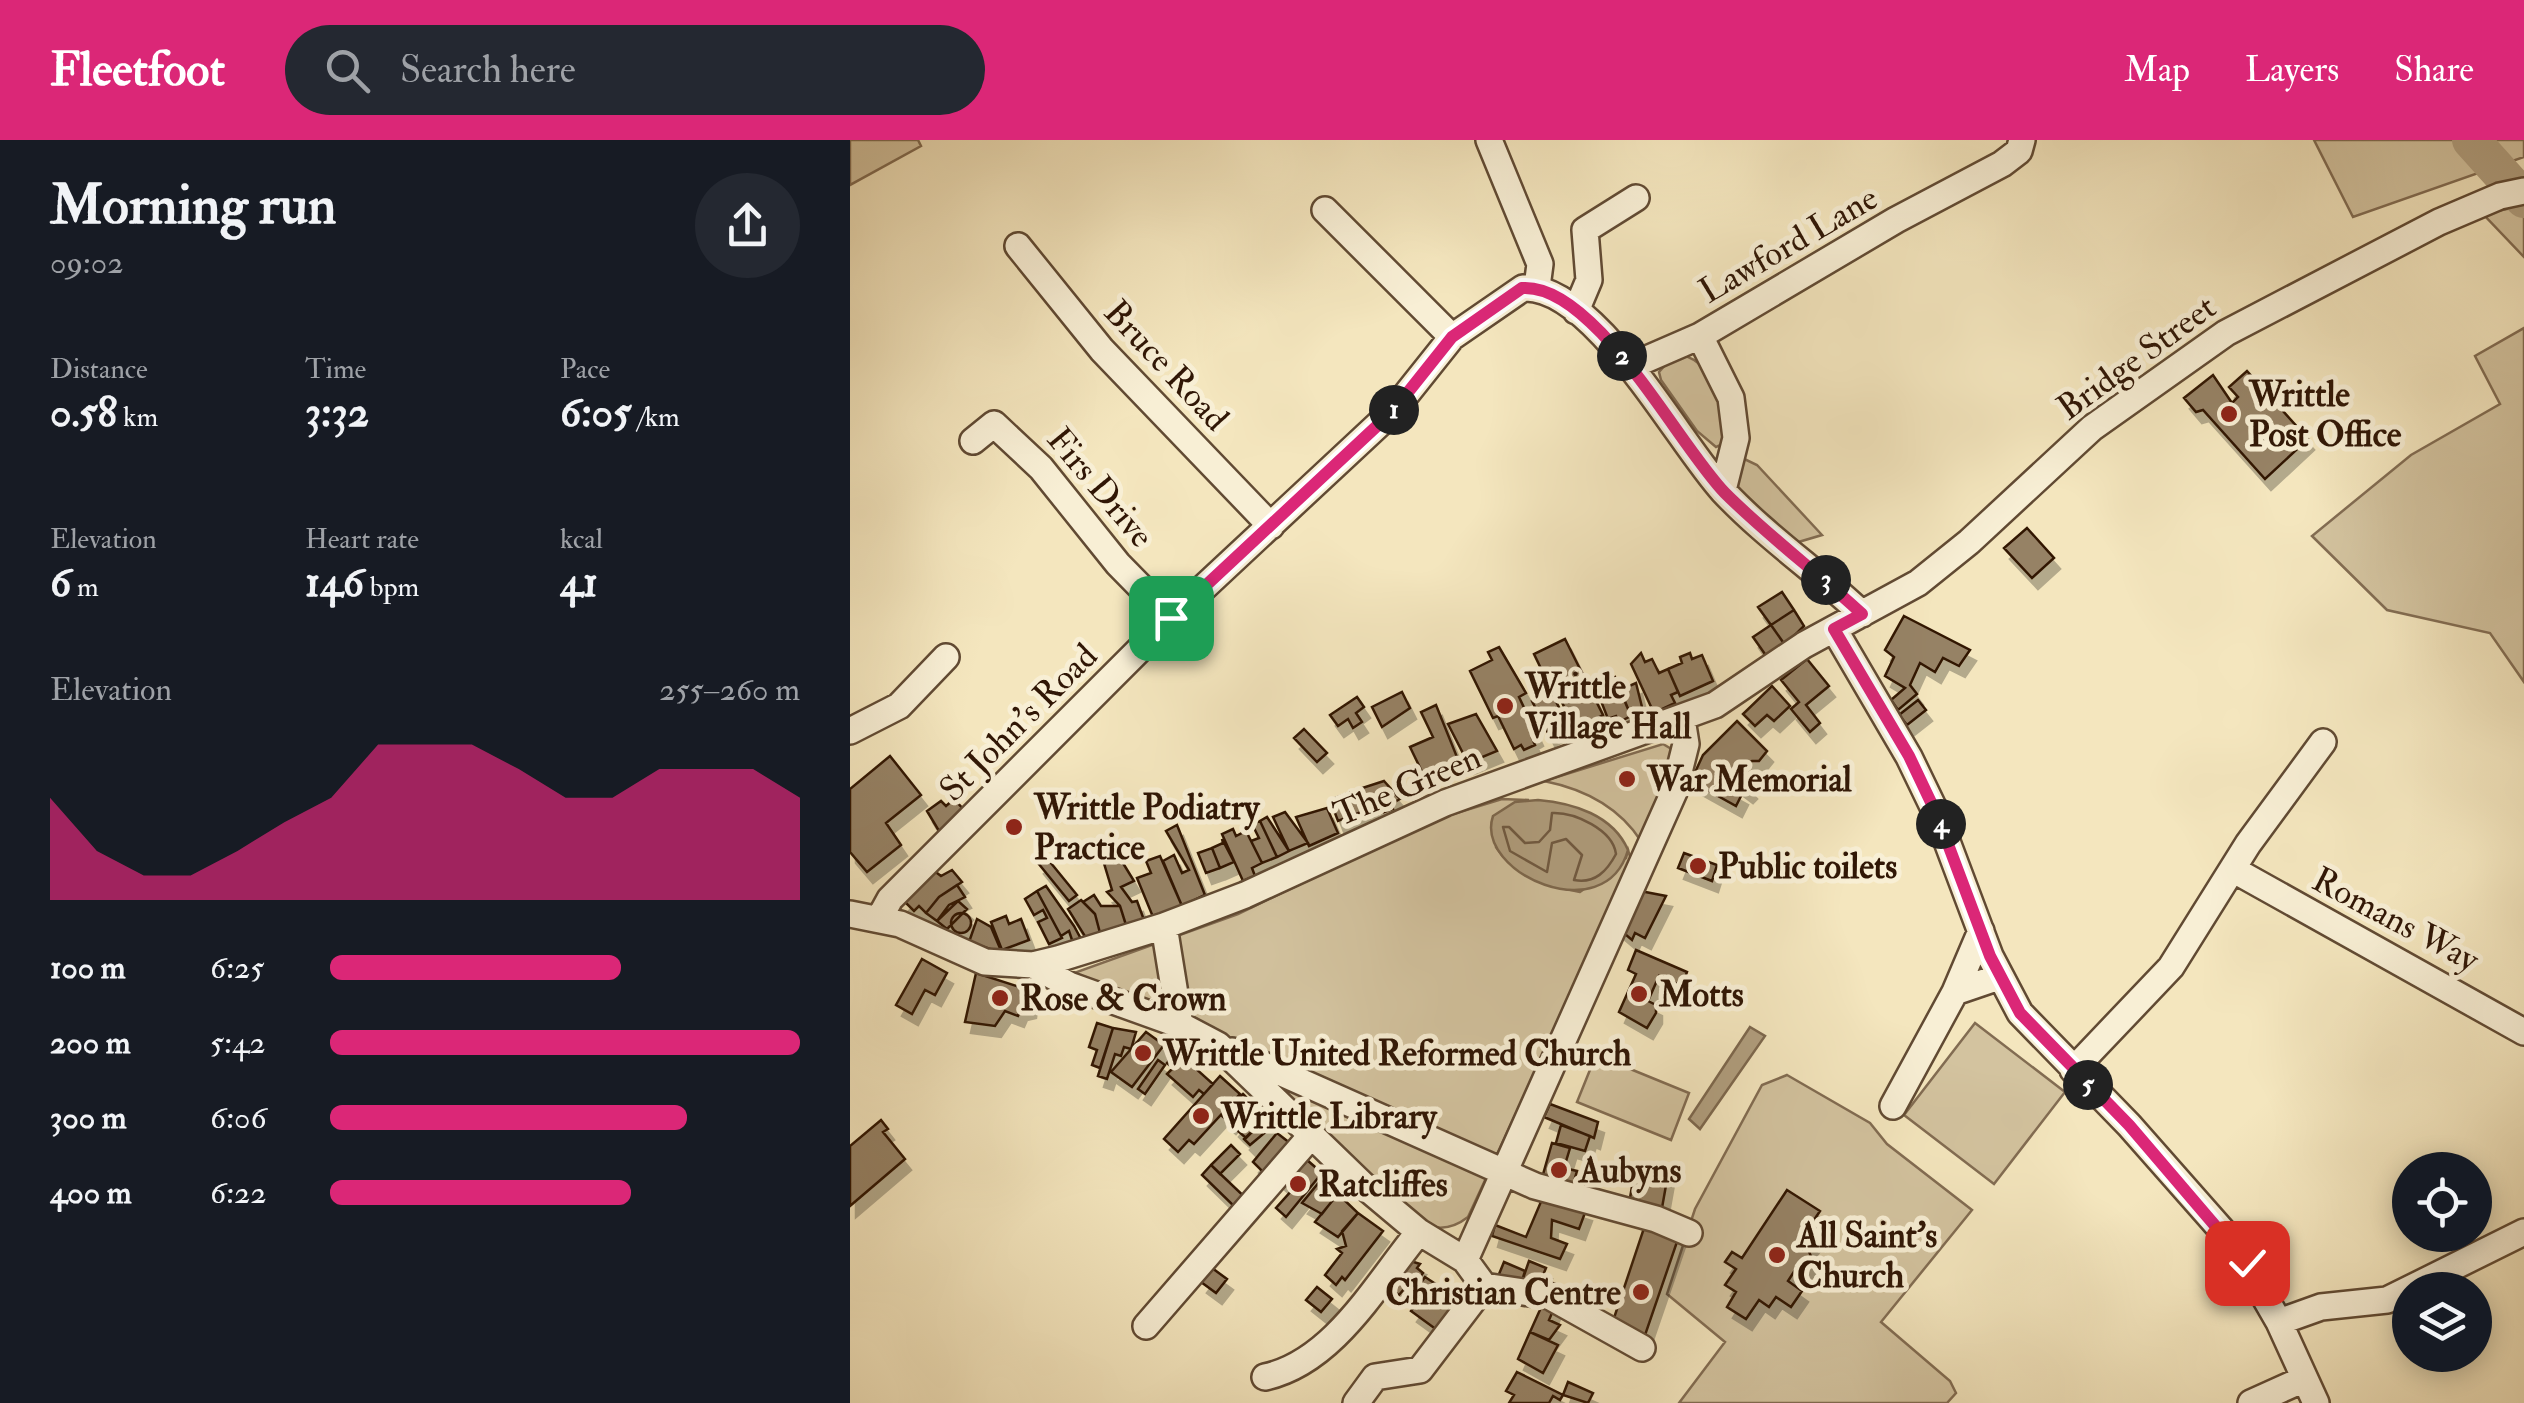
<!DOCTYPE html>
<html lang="en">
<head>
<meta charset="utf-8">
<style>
  body { margin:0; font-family:"IM FELL Double Pica",serif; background:#242831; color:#f1f3f6; height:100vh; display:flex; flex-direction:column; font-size:38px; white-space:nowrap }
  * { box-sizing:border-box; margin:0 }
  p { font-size:32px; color:#9ea1a6 }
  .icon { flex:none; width:55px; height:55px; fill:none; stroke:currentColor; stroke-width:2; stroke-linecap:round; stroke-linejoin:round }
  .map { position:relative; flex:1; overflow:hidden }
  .drawer { display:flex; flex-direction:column; background:#171b24; width:850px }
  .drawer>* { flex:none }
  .fabs { position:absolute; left:1542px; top:1012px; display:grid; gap:20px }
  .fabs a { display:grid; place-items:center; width:100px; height:100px; border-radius:50%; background:#171b24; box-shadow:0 5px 25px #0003; font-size:50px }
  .pin { position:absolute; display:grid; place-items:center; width:85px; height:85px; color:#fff; margin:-42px; border-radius:20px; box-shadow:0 5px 15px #0006 }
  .km { position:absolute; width:50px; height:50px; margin:-25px; border-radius:50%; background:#222; color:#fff; font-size:28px; line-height:50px; text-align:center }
  .round { display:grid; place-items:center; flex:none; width:105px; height:105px; border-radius:52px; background:#242831 }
  .summary { display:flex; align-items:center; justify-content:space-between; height:170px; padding:0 50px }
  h1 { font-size:55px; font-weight:700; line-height:75px }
  .stats { display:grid; grid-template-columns:repeat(3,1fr); gap:15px; height:170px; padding:10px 50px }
  .stats div { display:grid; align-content:center }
  .stats b { font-size:42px; font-weight:700 }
  .stats small { font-size:28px; font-weight:400 }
  .stats p { font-size:28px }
  .chart { height:280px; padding:20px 50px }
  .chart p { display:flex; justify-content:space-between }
  .chart svg { width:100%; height:180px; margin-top:10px; fill:#db2777; opacity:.7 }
  ul { padding:0 50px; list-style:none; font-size:32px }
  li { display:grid; grid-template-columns:160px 120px 1fr; align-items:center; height:75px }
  li i { height:25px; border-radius:12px; background:#db2777 }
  header { display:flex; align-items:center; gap:60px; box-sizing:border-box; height:140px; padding:0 50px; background:#db2777; color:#fff }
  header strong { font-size:48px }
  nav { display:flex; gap:55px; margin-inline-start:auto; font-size:35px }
  .search { width:700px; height:90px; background:#242831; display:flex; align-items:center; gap:25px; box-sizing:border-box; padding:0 35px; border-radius:55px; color:#9ea1a6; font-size:38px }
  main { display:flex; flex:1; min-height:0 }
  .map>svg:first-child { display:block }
</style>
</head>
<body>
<header>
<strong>Fleetfoot</strong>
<div class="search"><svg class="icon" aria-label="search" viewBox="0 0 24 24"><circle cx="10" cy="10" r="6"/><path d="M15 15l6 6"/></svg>Search here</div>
<nav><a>Map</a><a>Layers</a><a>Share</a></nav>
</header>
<main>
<section class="drawer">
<div class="summary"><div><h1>Morning run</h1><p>09:02</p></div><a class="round"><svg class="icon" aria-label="share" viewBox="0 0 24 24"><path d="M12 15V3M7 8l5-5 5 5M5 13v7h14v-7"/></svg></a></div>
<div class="stats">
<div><p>Distance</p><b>0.58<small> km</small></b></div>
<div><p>Time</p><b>3:32</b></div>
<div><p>Pace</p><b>6:05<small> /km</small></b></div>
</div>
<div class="stats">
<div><p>Elevation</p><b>6<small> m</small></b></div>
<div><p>Heart rate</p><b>146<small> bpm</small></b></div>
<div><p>kcal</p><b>41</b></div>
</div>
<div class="chart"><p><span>Elevation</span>255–260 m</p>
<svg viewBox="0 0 160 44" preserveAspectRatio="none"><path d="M0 44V19L10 32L20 38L30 38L40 32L50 25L60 19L70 6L80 6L90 6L100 12L110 19L120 19L130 12L140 12L150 12L160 19V44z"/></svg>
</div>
<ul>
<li><b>100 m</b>6:25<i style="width:62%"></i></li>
<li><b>200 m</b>5:42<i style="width:100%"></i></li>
<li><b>300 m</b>6:06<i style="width:76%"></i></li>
<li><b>400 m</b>6:22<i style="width:64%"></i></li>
</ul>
</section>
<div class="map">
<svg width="1674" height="1263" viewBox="0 0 1674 1263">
  <defs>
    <filter id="shadow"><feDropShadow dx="6" dy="11" stdDeviation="0" flood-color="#0004"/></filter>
  </defs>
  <rect width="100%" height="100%" fill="#f4e6be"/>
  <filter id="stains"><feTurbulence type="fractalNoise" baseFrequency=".002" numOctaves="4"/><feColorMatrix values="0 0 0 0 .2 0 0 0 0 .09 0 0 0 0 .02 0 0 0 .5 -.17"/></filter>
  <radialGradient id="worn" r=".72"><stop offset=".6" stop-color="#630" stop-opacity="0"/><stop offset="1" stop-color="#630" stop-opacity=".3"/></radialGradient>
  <!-- green -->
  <path fill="#d3c39f" stroke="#826c52" stroke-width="2.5" d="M0,0h68l3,6 -71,39z
    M1464,0h210v17l-171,60z
    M1671,66l3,3v48l-41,-43z
    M1674,188v354l-34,-49 -103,-23 -75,-74 99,-81 89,-51 -25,-48z
    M825,214c40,3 51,56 48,90l-7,3 -19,-16 -36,-51 -2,-8z
    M886,315l21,10 65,70 -27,8 -66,-64z
    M813,604l10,6 -2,16 -30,75c-22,-34 -57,-52 -97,-60z
    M652,659l27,1 -8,1 -25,46c17,28 52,39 84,45l46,-34 2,-8 4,13 -164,354c-14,11 -28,14 -44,7l-168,-151 8,-20 -190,-80 164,-59 196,-94z
    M1125,883l90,69 -71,92 -90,-69z
    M746,915l93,38 -18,47 -94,-38z
    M937,935l83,48 17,21 85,66 -91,112 69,59 6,12 -9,10h-268l46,-61 -58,-48 28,-85 67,-124z"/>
  <!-- water -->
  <path fill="#b19f7f" stroke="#7d684e" stroke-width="2.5" d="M688,660c35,3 75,15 90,50 -23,81 -154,23 -135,-34l22,-14z
    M900,887l15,9 -65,93 -11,-10z"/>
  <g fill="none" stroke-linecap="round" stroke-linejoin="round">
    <!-- shore -->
    <path stroke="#705a42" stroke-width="2.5" d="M702,673c23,-1 61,17 64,41 -9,17 -21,30 -42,26l8,-25 -16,-16 -14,4 -5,29 -37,-21 -7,-24h6l16,16 14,-1 11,-12z"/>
    <!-- river -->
    <path stroke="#b19f7f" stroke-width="38" d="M1621,0l53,59"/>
  </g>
  <!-- building -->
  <path fill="#968265" stroke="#301605" stroke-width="2.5" filter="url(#shadow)" d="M1397,231l61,68 -43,40 -62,-69 -7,2 -12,-14 29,-23 19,28 6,-6 -9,-10z
    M1177,388l27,30 -22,20 -28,-30z
    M932,452l12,18 -23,15 -13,-18z
    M944,470l10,16 -19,19 -14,-20z
    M1054,476l66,34 -11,16 -16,-8 -8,14 -15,-9 -10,22 7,9 -19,16 -7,-10 14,-12 -20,-12 9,-19 -9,-7z
    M921,485l14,20 -18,12 -14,-20z
    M715,499l38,76 -28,14 -22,-45 4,-2 -3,-7 -8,4 -12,-25z
    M649,507l27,46 -7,4 18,38 -5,3 3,7 -11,5 -3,-5 -7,4 -16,-33 -5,2 -23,-47 22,-11 -4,-8z
    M791,513l4,9 7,-3 7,14 9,-4 10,23 -7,3 4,8 -21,10 -23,-49z
    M840,513l2,6 10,-4 11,26 -33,15 -12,-27 14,-6 -2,-6z
    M957,519l22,27 -23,19 14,18 -10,9 -19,-23 8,-7 -18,-22z
    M765,537l16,39 -12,6 -3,-6 -8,3 -12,-31z
    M786,543l7,28 -12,5 -11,-26z
    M922,546l18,20 -16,15 -7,-6 -12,11 -12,-12z
    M552,552l8,16 -28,19 -10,-20z
    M701,552l17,33 -19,10 -17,-34z
    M507,557l7,10 -8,6 6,9 -9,6 -5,-9 -10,7 -8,-11z
    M1068,560l8,10 -19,15 -8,-10z
    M586,565l23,57 -34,16 -15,-31 23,-10 -12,-25z
    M626,574l21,37 -29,12 -20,-39z
    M887,581l30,30 -8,10h-7l-16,11 15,16 -4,4 -20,-15 -3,7 18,10 -6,12 -45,-25 12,-26z
    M454,589l23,24 -10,9 -23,-24z
    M40,616l31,39 -35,28 15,22 -34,27 -17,-20v-63z
    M534,641l16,18 -9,5 2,5 -17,6 -2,-7 -10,3 -8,-21z
    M506,650l8,21 -26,10 -8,-21z
    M104,659l10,11 -25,21 -12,-20 14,-10 5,5z
    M477,668l11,25 -29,13 -13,-29z
    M435,672l23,31 -19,8 -16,-34z
    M417,677l22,34 -12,6 -17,-36z
    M410,681l17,36 -15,6 -11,-22 8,-3 -7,-14z
    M327,685l28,70 -23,11 -19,-45 11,-6 8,18 7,-3 -23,-39z
    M383,689l3,7 10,-5 16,32 -10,5 3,8 -12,5 -21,-47z
    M372,699l12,23 -14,6 -8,-20 11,-5z
    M362,708l8,20 -14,5 -8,-20z
    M834,713l33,12 -5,16 -34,-13z
    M268,715l16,26 -13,6 11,15 5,-1 7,19 -18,5 -6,-19 -13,-14 5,-2 -9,-30z
    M310,716l22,50 -29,11 -16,-39 14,-5 -5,-12z
    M196,717l31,38 -8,6 -31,-38z
    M83,730l8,6 11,-6 10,12 -23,15 -13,16 -7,-7 -5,5 -11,-11z
    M107,745l8,12 -16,8 -12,16 -11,-8 13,-16z
    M196,746l28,40 7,13 -8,4 -4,-12 -8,5 -24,-45z
    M785,750l31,6 -21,42 -10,-5 -3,7 -13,-11z
    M187,751l25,47 -13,6 -11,-22 9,-4 -4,-8 -9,5 -9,-16z
    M244,755l7,11h19l6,19 -26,8 -5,-19 -12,-12z
    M231,760l14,14 5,19 -14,5 -18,-29z
    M108,761l9,8 -20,20 -10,-8z
    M101 783a10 10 0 1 1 20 0a10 10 0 1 1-20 0Z
    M156,776l3,8 12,-5 8,21 -27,10 -11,-28z
    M127,779l14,8 11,26 -33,-11z
    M786,810l51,22 -5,14 -23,-10 -11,25 8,4v8l-9,15 -28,-16 17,-38 -8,-4z
    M72,819l25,14 -12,22 -10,-5 -13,24 -16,-9z
    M126,833l56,18 -2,16 -9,2 -3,7 -13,-5 -10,15 -30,-4z
    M247,883l16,5 -13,40 -8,-3 5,-15 -8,-3z
    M263,888l23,4 -5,17 -7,-2 -3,9 -6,-2 -8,25 -9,-3z
    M296,892l18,13 -32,42 -21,-15z
    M331,905l12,5 -8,9 28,25 -9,10 -5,-4 -6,7 -26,-23 6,-6 -6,-5z
    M308,920l7,5 -20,29 -7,-5z
    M370,936l20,18 -46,50 -5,-4 -11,12 -14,-13z
    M393,954l7,7 -20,22 -8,-7z
    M400,961l8,9 -20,21 -5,-5 5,-6 -3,-2z
    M700,964l48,18 -4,16 -50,-21z
    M408,970l8,8 -20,20 -8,-7z
    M416,978l8,7 -24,20 -6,-6z
    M31,980l7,9 -5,3 22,27 -55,47v-60z
    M711,985l29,11 -5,15 -29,-8z
    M427,993l18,14 -26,31 -16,-16z
    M702,1003l18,5 -6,20 13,3 -2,7 15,5 -4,15 -46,-13z
    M381,1005l9,9 -20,20 -9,-9z
    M449,1013l23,20 -36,44 -10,-9 16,-18 -14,-12z
    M361,1025l40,38 -10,10 -39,-38z
    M810,1033l8,1 -6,34 -32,-10 4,-23 20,3z
    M470,1041l16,15 -14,18 -20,-11z
    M937,1050l33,21 -8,12 9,6 -13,20 4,10 -9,12 -6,-4 -9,14 14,10 -11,16 -15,-10 -7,10 -10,-7 -13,19 -19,-12 9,-15 -11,-7 11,-16 -11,-7 7,-10 10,6z
    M488,1054l20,19 -20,24 -23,-15z
    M693,1057l43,13 -7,19 -27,-9 -1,18 16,6 -7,15 -68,-23 3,-11 31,12z
    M508,1073l25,18 -38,49 -3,-3 -6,8 -11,-10 17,-22 -5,-4 9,-3 -4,-15z
    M795,1085l34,11 -36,105 -33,-11z
    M554,1119l16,5 -3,4 6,5 -14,19 -5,-3 -5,6 -13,-10z
    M679,1121l17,7 -9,22 -17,-3z
    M654,1122l21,9 -5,16 -23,-8z
    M362,1128l15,11 -11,14 -15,-11z
    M575,1137l26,17 4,-6 5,4 -23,38 -26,-19 6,-8 -7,-5z
    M467,1147l15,12 -11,13 -15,-12z
    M694,1161l11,5 -6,14 11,5 -11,15 -19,-8z
    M680,1192l28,13 -15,28 -25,-14z
    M667,1232l46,23 -3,5 -7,-4 -4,7h-40l5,-8 -8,-4z
    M718,1242l25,11 -5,10 -25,-8z"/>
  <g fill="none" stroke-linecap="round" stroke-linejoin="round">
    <!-- minor casing -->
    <g stroke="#614a33" stroke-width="30">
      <path id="minor" d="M639,0l51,124 -3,23
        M475,70l127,127
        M168,106l84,104 169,176
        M726,171l13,-31 -4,-50 51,-32
        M850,196l31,62 5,40 -13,52
        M781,226l69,-30 196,-116 106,-56 17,-13 3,-11
        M123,301l21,-17 47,44 77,96 53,54
        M984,489l75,128 28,58 53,141 30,57 109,112 105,119 45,78 37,81
        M0,591l49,-25 47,-49
        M1384,730l290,162
        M0,774l50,10 85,38 48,3 25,-6 106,-33 81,-31 200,-92 270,-98 89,-60 114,-62 51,-41 123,-114 134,-95 213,-111 61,-26 24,-5
        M29,779l11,-20 281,-281 222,-207 59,-74 71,-49c71,-4 155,154 200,203 42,45 95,81 139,123
        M314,786l16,99
        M183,825l36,20 111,40 38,20 145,140 56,47 46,28 19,26 -64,84 -45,7 -19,26
        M1105,852l26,-61
        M382,911l303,135 121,33 33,14
        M1223,930l98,-103 77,-123 75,-102
        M1043,966l62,-114 44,-15
        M615,1120l209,-468 12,-48 -4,-25
        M634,1146l65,10 93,52
        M1429,1182l42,-15 66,-7 137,-68
        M296,1186l164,-189
        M415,1237c69,-15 111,-93 154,-145
        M1401,1263l53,-24"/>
    </g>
    <!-- minor -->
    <use href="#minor" stroke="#f8efd5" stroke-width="25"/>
  </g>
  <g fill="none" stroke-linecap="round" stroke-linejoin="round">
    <!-- route casing -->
    <g stroke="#fff" stroke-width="20">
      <path id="route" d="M321,478l222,-207 59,-74 70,-49c73,-5 156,157 203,205 43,43 93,80 137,121l-28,15 75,127 28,59 53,141 30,57 109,112 118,138"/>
    </g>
    <!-- route -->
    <use href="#route" stroke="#db2777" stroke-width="12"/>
  </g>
  <!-- markers -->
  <g fill="#8f2418" stroke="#f8efd5" stroke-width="4">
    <circle cx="1379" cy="274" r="10"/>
    <circle cx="655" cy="566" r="10"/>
    <circle cx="777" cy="639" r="10"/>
    <circle cx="164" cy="687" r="10"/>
    <circle cx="848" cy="726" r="10"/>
    <circle cx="789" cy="854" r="10"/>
    <circle cx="150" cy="858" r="10"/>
    <circle cx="293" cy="913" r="10"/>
    <circle cx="351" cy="976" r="10"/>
    <circle cx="709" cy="1030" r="10"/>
    <circle cx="448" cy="1044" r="10"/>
    <circle cx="927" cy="1115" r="10"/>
    <circle cx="791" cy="1152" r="10"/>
  </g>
  <g text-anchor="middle" stroke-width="10" stroke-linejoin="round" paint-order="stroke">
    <!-- street labels -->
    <g font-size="35" fill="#301605" stroke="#f8efd5">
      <text transform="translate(938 104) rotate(-30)" y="12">Lawford Lane</text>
      <text transform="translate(1286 217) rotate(-36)" y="12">Bridge Street</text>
      <text transform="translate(317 225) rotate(47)" y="12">Bruce Road</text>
      <text transform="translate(251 347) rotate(50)" y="12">Firs Drive</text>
      <text transform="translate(168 582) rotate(-45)" y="12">St John's Road</text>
      <text transform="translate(557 645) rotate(-23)" y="12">The Green</text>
      <text transform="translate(1546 779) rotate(28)" y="12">Romans Way</text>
    </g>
    <!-- poi labels -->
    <g font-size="35" font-weight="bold" fill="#301605" stroke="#f8efd5" text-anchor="start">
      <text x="1399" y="266">Writtle<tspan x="1399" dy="40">Post Office</tspan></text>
      <text x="675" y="558">Writtle<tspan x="675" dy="40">Village Hall</tspan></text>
      <text x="797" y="651">War Memorial</text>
      <text x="184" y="679">Writtle Podiatry<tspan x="184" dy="40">Practice</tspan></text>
      <text x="868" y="738">Public toilets</text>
      <text x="809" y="866">Motts</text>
      <text x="170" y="870">Rose &amp; Crown</text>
      <text x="313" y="925">Writtle United Reformed Church</text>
      <text x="371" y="988">Writtle Library</text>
      <text x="729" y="1042">Aubyns</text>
      <text x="468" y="1056">Ratcliffes</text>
      <text x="947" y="1107">All Saint's<tspan x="947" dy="40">Church</tspan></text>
      <text x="771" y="1164" text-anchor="end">Christian Centre</text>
    </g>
  </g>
  <rect width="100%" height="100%" filter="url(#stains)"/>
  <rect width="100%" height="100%" fill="url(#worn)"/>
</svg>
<div class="fabs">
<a><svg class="icon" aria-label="locate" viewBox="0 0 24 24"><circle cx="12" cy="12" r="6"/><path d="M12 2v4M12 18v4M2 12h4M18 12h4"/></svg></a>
<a><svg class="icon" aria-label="layers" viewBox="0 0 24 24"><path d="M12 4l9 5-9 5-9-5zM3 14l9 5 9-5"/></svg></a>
</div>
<div class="pin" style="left:321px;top:478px;background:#1e9e55"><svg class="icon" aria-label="arrive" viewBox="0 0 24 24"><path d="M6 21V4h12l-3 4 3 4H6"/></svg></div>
<div class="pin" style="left:1397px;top:1123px;background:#d93025"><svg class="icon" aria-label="check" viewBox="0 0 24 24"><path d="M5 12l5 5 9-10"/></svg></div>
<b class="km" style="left:544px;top:270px">1</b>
<b class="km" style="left:772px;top:216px">2</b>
<b class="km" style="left:976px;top:440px">3</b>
<b class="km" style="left:1091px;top:684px">4</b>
<b class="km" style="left:1238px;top:945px">5</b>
</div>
</main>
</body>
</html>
